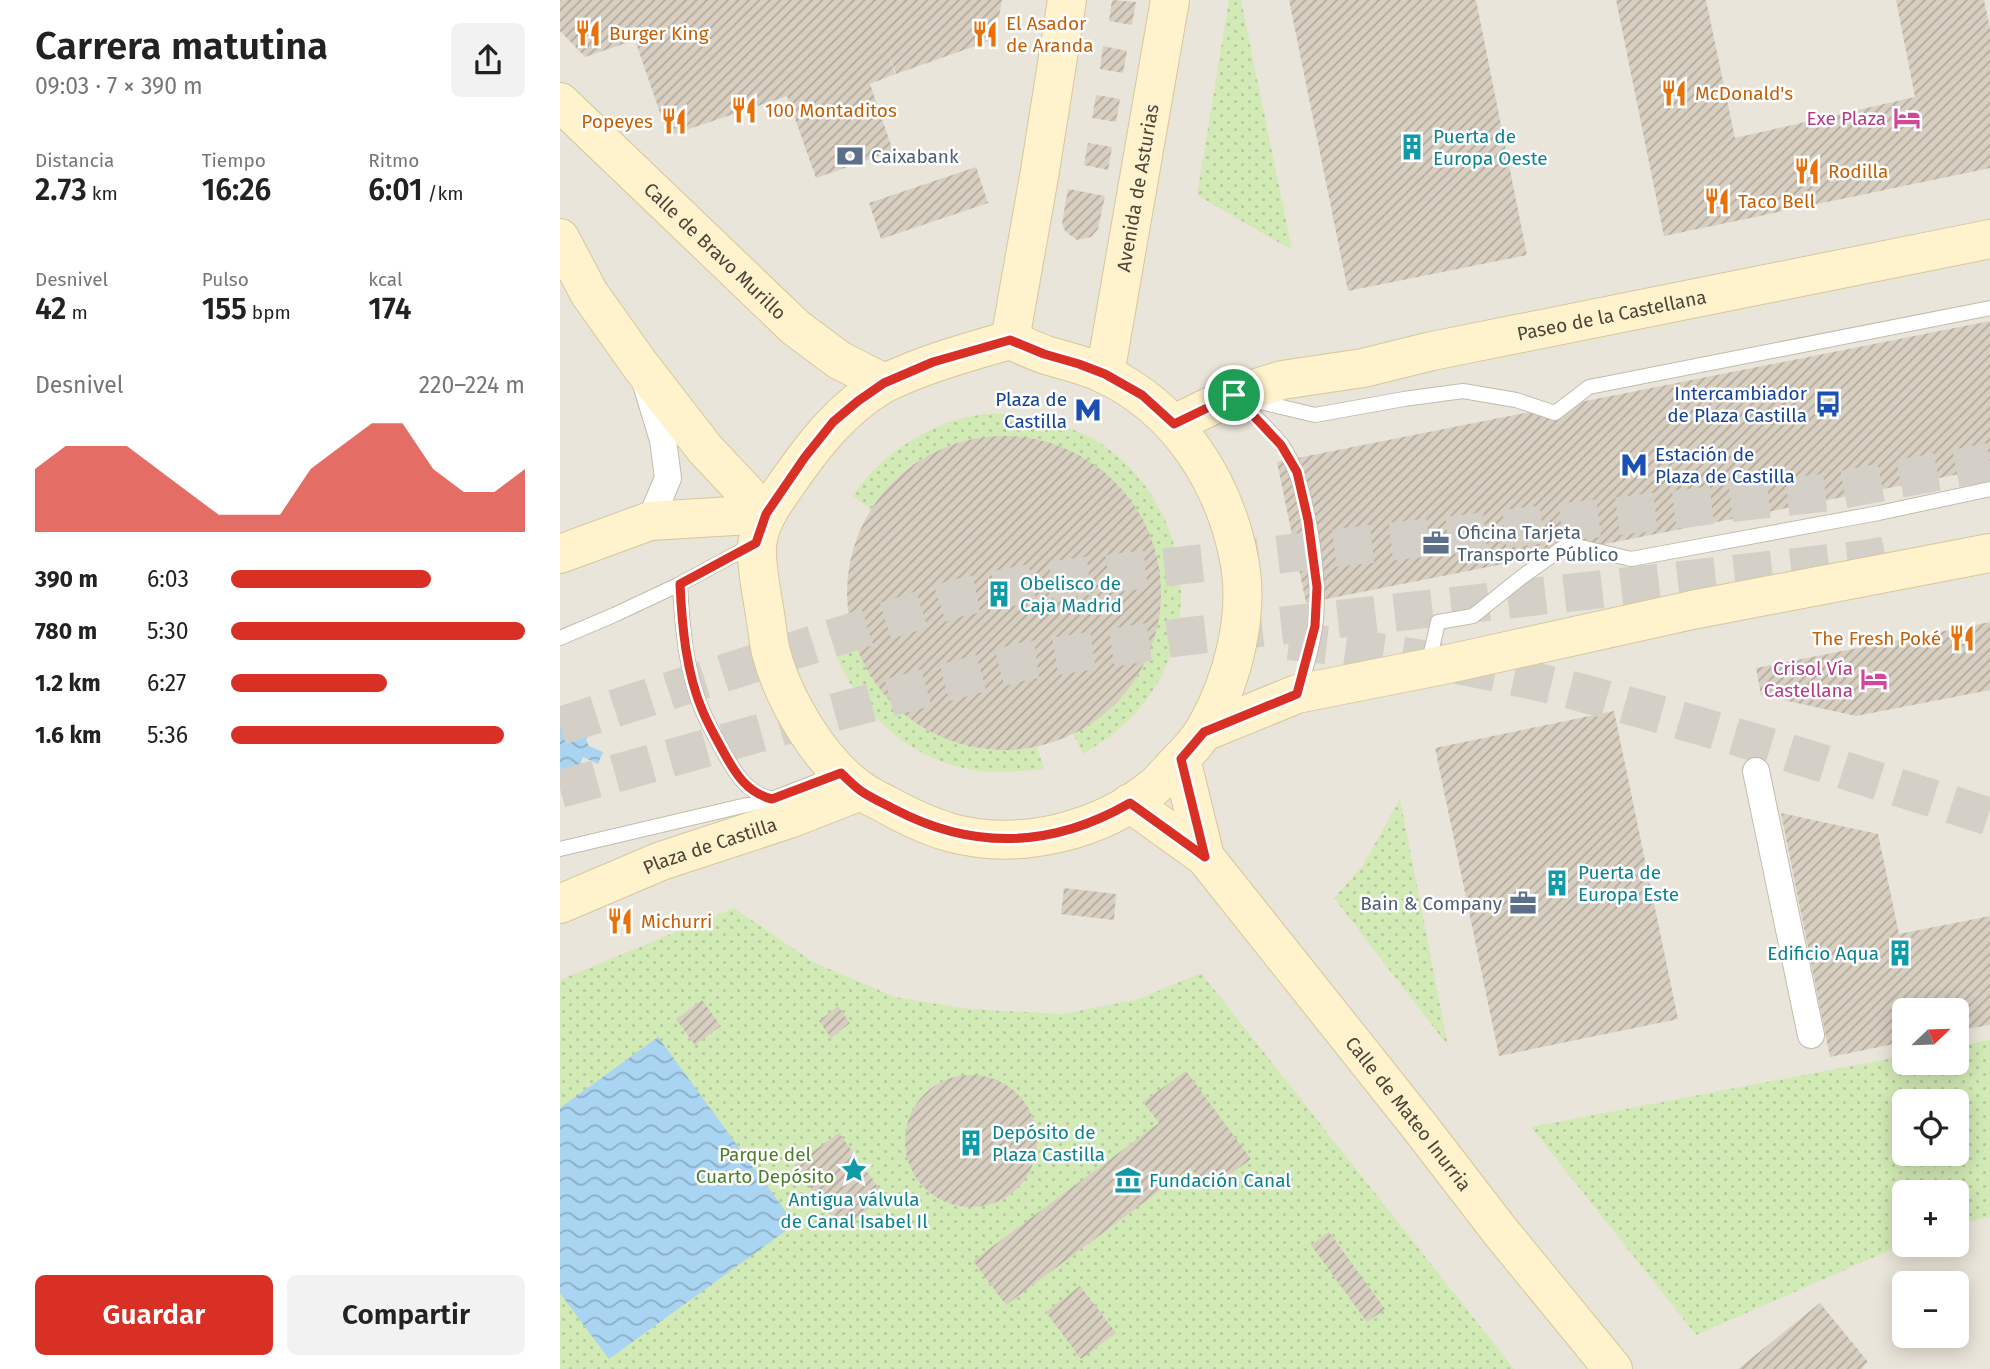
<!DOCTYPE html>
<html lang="es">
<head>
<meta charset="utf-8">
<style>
  body { margin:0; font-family:"Fira Sans",sans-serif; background:#f2f2f2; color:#222; height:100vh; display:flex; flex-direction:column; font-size:26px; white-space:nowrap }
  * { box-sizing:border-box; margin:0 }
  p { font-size:23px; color:#767676 }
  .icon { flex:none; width:38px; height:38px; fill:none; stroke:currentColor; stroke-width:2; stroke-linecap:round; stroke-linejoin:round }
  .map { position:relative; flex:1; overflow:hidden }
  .sheet { display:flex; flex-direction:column; background:#fff; width:560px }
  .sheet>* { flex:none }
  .needle { width:46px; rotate:67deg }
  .buttons { position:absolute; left:1332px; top:998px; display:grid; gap:14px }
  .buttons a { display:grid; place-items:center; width:77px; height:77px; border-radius:10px; background:#fff; box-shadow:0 4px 18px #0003; font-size:35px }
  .pin { position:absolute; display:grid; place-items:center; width:60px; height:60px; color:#fff; margin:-30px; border:4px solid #fff; border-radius:50%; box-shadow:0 2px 7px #0007 }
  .round { display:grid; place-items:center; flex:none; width:74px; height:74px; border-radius:10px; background:#f2f2f2 }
  .summary { display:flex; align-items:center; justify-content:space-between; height:119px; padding:0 35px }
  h1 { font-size:38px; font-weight:600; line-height:52px }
  .stats { display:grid; grid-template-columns:repeat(3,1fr); gap:10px; height:119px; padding:7px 35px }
  .stats div { display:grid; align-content:center }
  .stats b { font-size:30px; font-weight:600 }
  .stats small { font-size:19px; font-weight:400 }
  .stats p { font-size:19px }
  .chart { height:196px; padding:14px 35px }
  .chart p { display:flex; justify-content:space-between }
  .chart svg { width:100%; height:126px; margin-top:7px; fill:#d93025; opacity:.7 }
  .action { display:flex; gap:14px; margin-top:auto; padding:14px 35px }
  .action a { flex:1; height:80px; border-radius:10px; background:#d93025; color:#fff; font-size:28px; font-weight:600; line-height:80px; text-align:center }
  .action a+a { background:#f2f2f2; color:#222 }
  ul { padding:0 35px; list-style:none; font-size:23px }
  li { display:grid; grid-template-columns:112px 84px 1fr; align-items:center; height:52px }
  li i { height:18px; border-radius:9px; background:#d93025 }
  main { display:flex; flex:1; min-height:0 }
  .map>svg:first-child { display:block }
</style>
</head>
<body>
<main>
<section class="sheet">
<div class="summary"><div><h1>Carrera matutina</h1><p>09:03 · 7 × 390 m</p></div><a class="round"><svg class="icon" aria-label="share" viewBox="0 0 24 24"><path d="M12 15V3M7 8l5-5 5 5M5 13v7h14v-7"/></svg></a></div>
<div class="stats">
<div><p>Distancia</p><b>2.73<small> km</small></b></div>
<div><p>Tiempo</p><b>16:26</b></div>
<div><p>Ritmo</p><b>6:01<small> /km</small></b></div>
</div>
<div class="stats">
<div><p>Desnivel</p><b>42<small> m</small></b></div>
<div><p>Pulso</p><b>155<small> bpm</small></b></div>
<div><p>kcal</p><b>174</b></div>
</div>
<div class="chart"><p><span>Desnivel</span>220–224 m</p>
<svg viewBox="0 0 160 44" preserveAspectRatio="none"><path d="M0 44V22L10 14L20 14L30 14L40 22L50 30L60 38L70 38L80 38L90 22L100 14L110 6L120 6L130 22L140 30L150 30L160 22V44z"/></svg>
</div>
<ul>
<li><b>390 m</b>6:03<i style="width:68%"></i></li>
<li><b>780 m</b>5:30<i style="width:100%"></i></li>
<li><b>1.2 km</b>6:27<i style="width:53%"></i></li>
<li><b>1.6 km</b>5:36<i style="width:93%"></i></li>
</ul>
<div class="action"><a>Guardar</a><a>Compartir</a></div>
</section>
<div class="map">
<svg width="1430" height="1369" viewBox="0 0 1430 1369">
  <defs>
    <pattern id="green-dots" width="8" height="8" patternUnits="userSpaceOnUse" patternTransform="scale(1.75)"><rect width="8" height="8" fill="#d2eab5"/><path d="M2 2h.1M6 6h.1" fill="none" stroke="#b6ca9c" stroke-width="1.8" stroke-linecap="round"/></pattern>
    <pattern id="water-waves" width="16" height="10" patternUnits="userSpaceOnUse" patternTransform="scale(1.75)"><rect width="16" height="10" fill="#a9d4f2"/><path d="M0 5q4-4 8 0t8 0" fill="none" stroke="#8caec5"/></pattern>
    <pattern id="building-hatch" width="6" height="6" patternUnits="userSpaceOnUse" patternTransform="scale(1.75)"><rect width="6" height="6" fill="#d8cfc1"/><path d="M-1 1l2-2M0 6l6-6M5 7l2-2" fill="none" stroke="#b1aa9e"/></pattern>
  </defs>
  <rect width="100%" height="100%" fill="#f6f3ec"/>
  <!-- residential -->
  <path fill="#eae5da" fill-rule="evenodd" d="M0,0h1430v1369h-1430zM1344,1010h52v52h-52zM1344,1101h52v52h-52zM1344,1192h52v52h-52zM1344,1283h52v52h-52z"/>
  <!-- green -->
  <path fill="url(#green-dots)" fill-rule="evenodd" d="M669,0h12l51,250 -95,-55z
    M447,414c42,5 85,17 116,47 73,68 79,186 7,258 -14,14 -30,24 -47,35l-10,-20c22,-13 41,-27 56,-47 48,-63 39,-155 -18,-209 -57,-53 -144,-54 -205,-8 -14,11 -25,25 -35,39l-19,-13c8,-10 16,-21 25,-29 27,-26 65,-47 102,-52 9,-2 19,-1 28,-1z
    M290,622c4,16 9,31 17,46 26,52 86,84 143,82 9,0 18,-2 27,-4l7,23c-23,2 -47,5 -70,1 -74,-12 -129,-70 -146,-142z
    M840,799l48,247 -114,-148 28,-31z
    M174,908l79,54 82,35 73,12 95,5 76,-15 62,-26 313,396h-954v-389z
    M1430,1040v177l-33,7 -1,-32h-52v52l-208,91 -165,-208 373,-71v6h52l1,-16zM1344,1101h52v52h-52z"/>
  <!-- water -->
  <path fill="url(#water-waves)" d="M22,709l14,14 -10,17 3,6 14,6 -5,12 -15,-7c-5,13 -10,21 -23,27v-65l13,8z
    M98,1037l137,187 -186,135 -49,-66v-185z"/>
  <!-- building -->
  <path fill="url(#building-hatch)" d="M0,0h442l-7,39 -99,35 -9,-24 8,24 -25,10 23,67 -77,27 -29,-82 -119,40 -33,-96 -50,17 -25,-26z
    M552,0l24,2 -4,23 -23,-4z
    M729,0h187l51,255 -179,36z
    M1056,0h90l29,138 180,-41 -19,-97h88l6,29v139l-326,68z
    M543,46l24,5 -4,22 -23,-4z
    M536,95l24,4 -4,23 -24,-4z
    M528,143l24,4 -4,23 -24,-5z
    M416,167l12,36 -107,36 -12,-36z
    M508,189l37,7 -7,33 -7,8 -14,3 -12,-9 -3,-8z
    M1430,321v147l-684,135 -29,-141z
    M287 593a157 157 0 1 1 314 0a157 157 0 1 1-314 0Z
    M1430,622v68l-134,26 -95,-21 -5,-27z
    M1054,711l64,308 -179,37 -64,-308z
    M1221,813l97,21 21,100 91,-18v109l-34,6v-21h-52v32l-74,15z
    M504,888l52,6 -2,26 -53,-6z
    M142,1000l19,26 -26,19 -19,-26z
    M278,1006l12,17 -19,15 -12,-17z
    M626,1071l65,88 -43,32 -18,-23 -184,137 -33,-44 186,-138 -16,-21z
    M345 1141a66 66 0 1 1 132 0a66 66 0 1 1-132 0Z
    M279,1133l46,64 -44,33 -47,-65z
    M769,1232l56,77 -18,13 -56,-77z
    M520,1286l36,47 -35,26 -35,-47z
    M1260,1303l48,59 -6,6 1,1h-125z"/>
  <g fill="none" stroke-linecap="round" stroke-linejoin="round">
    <!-- highway-tunnel -->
    <path stroke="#d4d0c8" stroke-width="38" stroke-dasharray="38 19" stroke-linecap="butt" d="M729,641c107,11 215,30 319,59 129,35 255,76 382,117
      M0,726l397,-128 78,-16 795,-90 160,-30
      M0,789l232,-65 233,-63 156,-24 685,-78 26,-5"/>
    <!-- lane casing -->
    <g stroke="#c2bbae" stroke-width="16">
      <path id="lane" d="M677,399c15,15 32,30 45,46 26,37 40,137 33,182 -3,20 -9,42 -16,62
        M692,400l63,15 89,-16 59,-8 53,9 39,13 34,-26 401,-79
        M120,584c2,42 6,89 23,128 6,14 13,26 20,39 12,22 24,42 49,48
        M0,638l54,-23 66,-31 74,-40
        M868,666l10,-44 35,-6 50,-40 45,-32 63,15 248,-46 111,-24
        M0,849l212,-50 64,-25"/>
    </g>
    <!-- street casing -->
    <g stroke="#c2bbae" stroke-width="28">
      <path id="street" d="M86,384l17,56 5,38 -18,43
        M1196,771l55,264"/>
    </g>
    <!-- secondary casing -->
    <g stroke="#d6c79b" stroke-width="40">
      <g id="secondary">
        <path id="s1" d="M0,102l236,226 43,32 45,23"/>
        <path d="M0,238l29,55 51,72 65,84 61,65"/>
        <path d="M450,340c12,5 24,11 36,15 19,6 39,10 58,19 73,34 120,107 135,185 11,55 -6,121 -34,170 -7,12 -19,25 -29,35 -7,7 -14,16 -21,22 -54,45 -135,65 -203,47 -22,-6 -43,-16 -63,-27 -9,-5 -19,-9 -27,-15 -41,-27 -79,-92 -91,-139 -3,-12 -4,-25 -6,-38 -3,-18 -11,-59 -7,-75 5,-24 19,-41 32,-60 26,-37 52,-70 90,-93 9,-6 19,-9 28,-13 33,-14 68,-23 102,-33z"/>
        <path d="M450,340l30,-169 27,-171"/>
        <path id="s2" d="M545,374l65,-374"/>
        <path id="s3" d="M614,424l60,-29 48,-15 81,-12 69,-17 558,-112"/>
        <path d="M0,554l90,-33 116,-7"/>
        <path d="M644,732l93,-38 151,-30 244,-54 298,-57"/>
        <path d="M621,759l24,98"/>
        <path id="s4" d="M570,803l75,54 215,270 80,104 113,138"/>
        <path id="s5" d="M0,904l101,-43 131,-43 69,-27"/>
      </g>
    </g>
    <!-- lane -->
    <use href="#lane" stroke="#fff" stroke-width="14"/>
    <!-- street -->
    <use href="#street" stroke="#fff" stroke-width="26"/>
    <!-- secondary -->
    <use href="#secondary" stroke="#fff3cd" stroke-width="38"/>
  </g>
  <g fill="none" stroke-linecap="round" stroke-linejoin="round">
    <!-- route casing -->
    <g stroke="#fff" stroke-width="14">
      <path id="route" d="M450,340l34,14 35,10 26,10 37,21 32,29 60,-29 47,50 16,27 11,48 9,67 -2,39 -18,68 -93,38 -23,27 24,98 -75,-54c-78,45 -156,48 -236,6 -11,-6 -23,-11 -33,-18 -7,-5 -14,-12 -20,-18l-69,26c-25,-6 -37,-26 -49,-48 -7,-13 -14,-25 -20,-39 -17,-39 -21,-86 -23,-128l76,-41 10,-29 39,-57 28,-35 25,-21 26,-18 49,-21z"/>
    </g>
    <!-- route -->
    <use href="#route" stroke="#d93025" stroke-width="9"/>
  </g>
  <!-- icons -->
  <defs>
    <g id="restaurant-bare" transform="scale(2.1)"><path d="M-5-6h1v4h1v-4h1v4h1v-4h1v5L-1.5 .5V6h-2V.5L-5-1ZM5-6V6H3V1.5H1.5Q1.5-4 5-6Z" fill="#e8710a" stroke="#fff" stroke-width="2.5" paint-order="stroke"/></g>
    <g id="hotel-bare" transform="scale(2.1)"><path d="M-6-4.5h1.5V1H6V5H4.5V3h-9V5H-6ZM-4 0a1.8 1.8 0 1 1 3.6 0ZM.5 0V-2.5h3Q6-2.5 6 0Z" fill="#d1479c" stroke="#fff" stroke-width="2.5" paint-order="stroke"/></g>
    <g id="building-bare" transform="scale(2.1)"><path d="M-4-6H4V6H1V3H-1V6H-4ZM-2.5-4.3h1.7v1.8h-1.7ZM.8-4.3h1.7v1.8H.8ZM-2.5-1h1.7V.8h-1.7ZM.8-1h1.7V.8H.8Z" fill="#0f9aa8" stroke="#fff" stroke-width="2.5" paint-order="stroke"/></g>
    <g id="bank-bare" transform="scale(2.1)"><path d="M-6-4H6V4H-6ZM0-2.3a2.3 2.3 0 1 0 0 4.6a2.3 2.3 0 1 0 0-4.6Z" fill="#5c6f8a" stroke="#fff" stroke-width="2.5" paint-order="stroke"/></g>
    <g id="bus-bare" transform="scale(2.1)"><path d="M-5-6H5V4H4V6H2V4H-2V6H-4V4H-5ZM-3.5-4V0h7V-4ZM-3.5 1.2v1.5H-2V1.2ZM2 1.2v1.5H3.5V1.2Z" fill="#1a4fb4" stroke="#fff" stroke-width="2.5" paint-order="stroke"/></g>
    <g id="metro-bare" transform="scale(2.1)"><path d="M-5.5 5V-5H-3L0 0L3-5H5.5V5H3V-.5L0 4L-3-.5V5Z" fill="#1a4fb4" stroke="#fff" stroke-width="2.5" paint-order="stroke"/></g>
    <g id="office-bare" transform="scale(2.1)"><path d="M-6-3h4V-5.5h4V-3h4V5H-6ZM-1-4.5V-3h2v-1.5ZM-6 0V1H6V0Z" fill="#5c6f8a" stroke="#fff" stroke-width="2.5" paint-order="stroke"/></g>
    <g id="sight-bare" transform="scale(2.1)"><path d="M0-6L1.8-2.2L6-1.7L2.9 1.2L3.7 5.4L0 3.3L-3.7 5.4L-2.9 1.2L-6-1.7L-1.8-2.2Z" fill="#0f9aa8" stroke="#fff" stroke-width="2.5" paint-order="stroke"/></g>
    <g id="museum-bare" transform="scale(2.1)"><path d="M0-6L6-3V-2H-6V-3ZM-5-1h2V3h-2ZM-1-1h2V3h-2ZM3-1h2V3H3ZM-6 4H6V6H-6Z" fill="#0f9aa8" stroke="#fff" stroke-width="2.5" paint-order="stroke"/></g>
  </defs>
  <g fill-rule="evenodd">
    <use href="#restaurant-bare" x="28" y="33"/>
    <use href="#restaurant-bare" x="425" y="34"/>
    <use href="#restaurant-bare" x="1114" y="93"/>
    <use href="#restaurant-bare" x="184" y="110"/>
    <use href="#hotel-bare" x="1347" y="118"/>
    <use href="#restaurant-bare" x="114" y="121"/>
    <use href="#building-bare" x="852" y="147"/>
    <use href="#bank-bare" x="290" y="156"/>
    <use href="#restaurant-bare" x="1247" y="171"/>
    <use href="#restaurant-bare" x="1157" y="201"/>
    <use href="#bus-bare" x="1268" y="404"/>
    <use href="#metro-bare" x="528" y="410"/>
    <use href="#metro-bare" x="1074" y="465"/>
    <use href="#office-bare" x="876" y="543"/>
    <use href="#building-bare" x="439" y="594"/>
    <use href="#restaurant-bare" x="1402" y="638"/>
    <use href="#hotel-bare" x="1314" y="679"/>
    <use href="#building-bare" x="997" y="883"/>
    <use href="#office-bare" x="963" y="903"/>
    <use href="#restaurant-bare" x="60" y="921"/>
    <use href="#building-bare" x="1340" y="953"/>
    <use href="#building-bare" x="411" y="1143"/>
    <use href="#sight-bare" x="294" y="1170"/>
    <use href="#museum-bare" x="568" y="1180"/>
  </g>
  <g text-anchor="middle" stroke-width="5" stroke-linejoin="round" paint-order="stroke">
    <!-- food labels -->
    <g font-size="19" fill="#c56008" stroke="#fff" text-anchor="start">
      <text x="446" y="30">El Asador<tspan x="446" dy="22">de Aranda</tspan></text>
      <text x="49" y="40">Burger King</text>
      <text x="1135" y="100">McDonald's</text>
      <text x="205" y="117">100 Montaditos</text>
      <text x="93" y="128" text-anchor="end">Popeyes</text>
      <text x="1268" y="178">Rodilla</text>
      <text x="1178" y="208">Taco Bell</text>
      <text x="1381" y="645" text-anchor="end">The Fresh Poké</text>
      <text x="81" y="928">Michurri</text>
    </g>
    <!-- hotel labels -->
    <g font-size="19" fill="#b23c85" stroke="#fff" text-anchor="end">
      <text x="1326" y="125">Exe Plaza</text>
      <text x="1293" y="675">Crisol Vía<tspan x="1293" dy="22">Castellana</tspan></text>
    </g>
    <!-- culture labels -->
    <g font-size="19" fill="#0d838f" stroke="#fff" text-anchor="start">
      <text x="873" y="143">Puerta de<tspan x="873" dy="22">Europa Oeste</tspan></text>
      <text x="460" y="590">Obelisco de<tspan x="460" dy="22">Caja Madrid</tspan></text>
      <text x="1018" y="879">Puerta de<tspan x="1018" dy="22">Europa Este</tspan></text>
      <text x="1319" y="960" text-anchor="end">Edificio Aqua</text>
      <text x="432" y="1139">Depósito de<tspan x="432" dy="22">Plaza Castilla</tspan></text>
      <text x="589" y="1187">Fundación Canal</text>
      <text x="294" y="1206" text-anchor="middle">Antigua válvula<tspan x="294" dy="22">de Canal Isabel Il</tspan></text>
    </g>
    <!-- service labels -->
    <g font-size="19" fill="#4e5e75" stroke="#fff" text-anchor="start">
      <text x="311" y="163">Caixabank</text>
      <text x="897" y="539">Oficina Tarjeta<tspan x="897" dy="22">Transporte Público</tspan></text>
      <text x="942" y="910" text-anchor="end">Bain &amp; Company</text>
    </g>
    <!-- street labels -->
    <g font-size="19" fill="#4b4439" stroke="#fff">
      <text dy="7" stroke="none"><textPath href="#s2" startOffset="189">Avenida de Asturias</textPath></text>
      <text dy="7" stroke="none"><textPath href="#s1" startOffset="215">Calle de Bravo Murillo</textPath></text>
      <text dy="7" stroke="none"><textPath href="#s3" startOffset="453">Paseo de la Castellana</textPath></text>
      <text dy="7" stroke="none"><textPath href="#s5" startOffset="161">Plaza de Castilla</textPath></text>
      <text dy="7" stroke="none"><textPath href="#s4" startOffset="420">Calle de Mateo Inurria</textPath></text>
    </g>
    <!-- transit labels -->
    <g font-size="19" fill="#164399" stroke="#fff" text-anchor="end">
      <text x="1247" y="400">Intercambiador<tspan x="1247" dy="22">de Plaza Castilla</tspan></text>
      <text x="507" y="406">Plaza de<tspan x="507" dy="22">Castilla</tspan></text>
      <text x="1095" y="461" text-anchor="start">Estación de<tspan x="1095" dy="22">Plaza de Castilla</tspan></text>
    </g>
    <!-- park labels -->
    <g font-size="19" fill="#4a7f2a" stroke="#fff">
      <text x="205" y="1161">Parque del<tspan x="205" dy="22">Cuarto Depósito</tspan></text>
    </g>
  </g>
</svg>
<div class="buttons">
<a><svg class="needle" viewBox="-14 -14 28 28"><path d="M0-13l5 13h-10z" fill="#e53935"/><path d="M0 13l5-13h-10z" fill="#767676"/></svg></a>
<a><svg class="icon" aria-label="locate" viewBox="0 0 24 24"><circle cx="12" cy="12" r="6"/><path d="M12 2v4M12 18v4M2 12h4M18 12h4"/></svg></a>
<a>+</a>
<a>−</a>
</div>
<div class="pin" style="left:674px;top:395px;background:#1e9e55"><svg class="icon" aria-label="arrive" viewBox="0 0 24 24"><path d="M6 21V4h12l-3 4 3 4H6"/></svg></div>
</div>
</main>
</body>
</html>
